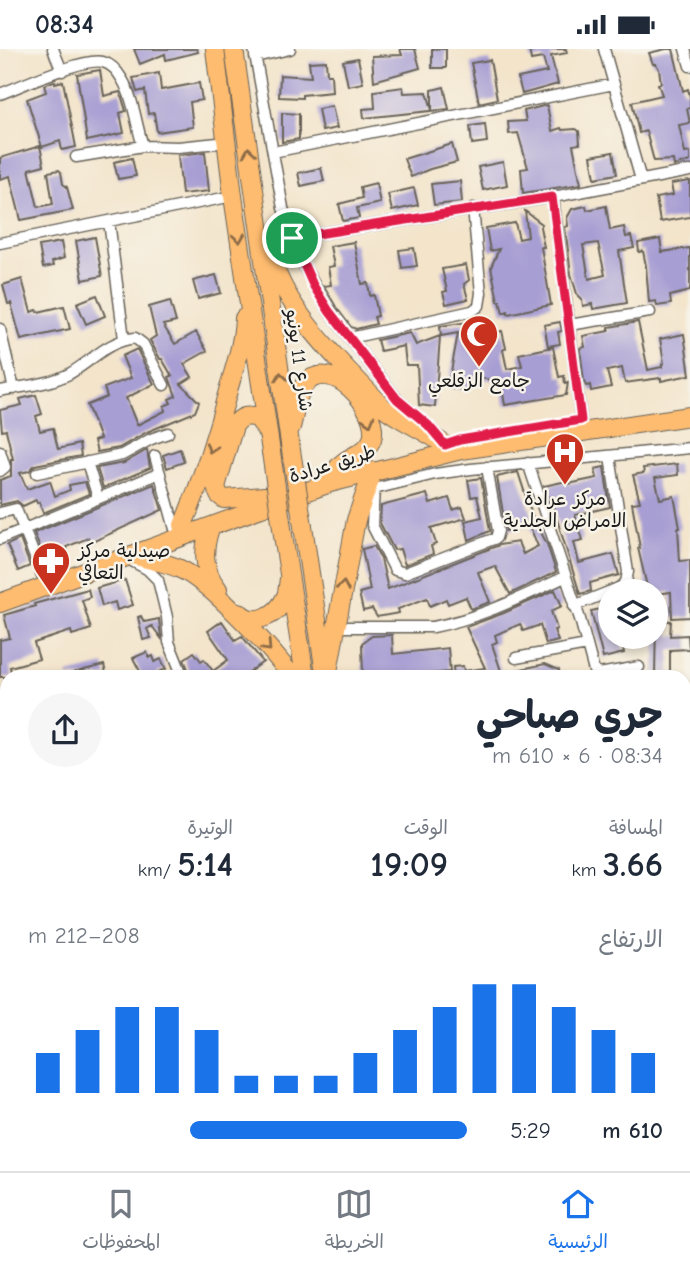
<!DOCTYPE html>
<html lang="ar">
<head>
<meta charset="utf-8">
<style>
  body { margin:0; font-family:"Comic Neue","Playpen Sans Arabic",sans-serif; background:#f6f6f7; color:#1f2937; direction:rtl; height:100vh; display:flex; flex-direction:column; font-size:26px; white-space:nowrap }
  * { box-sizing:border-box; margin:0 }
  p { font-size:23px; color:#747a83 }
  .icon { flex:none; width:38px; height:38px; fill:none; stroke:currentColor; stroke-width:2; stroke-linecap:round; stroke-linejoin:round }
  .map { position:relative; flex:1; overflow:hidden; direction:ltr }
  .details { position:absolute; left:0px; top:621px; width:691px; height:502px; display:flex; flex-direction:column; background:#fff; border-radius:21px 21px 0 0; box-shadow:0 4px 10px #0003; direction:rtl }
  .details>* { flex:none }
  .buttons { position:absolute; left:598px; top:530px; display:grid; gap:14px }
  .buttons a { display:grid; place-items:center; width:70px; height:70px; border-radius:50%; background:#fff; box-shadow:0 4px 10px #0003; font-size:35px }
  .pin { position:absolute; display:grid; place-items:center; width:60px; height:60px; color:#fff; margin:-30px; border:4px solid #fff; border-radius:50%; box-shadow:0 2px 7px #0007 }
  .round { display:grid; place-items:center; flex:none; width:74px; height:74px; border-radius:37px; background:#f6f6f7 }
  .summary { display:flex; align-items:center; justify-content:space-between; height:119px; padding:0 28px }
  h1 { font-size:38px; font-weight:700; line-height:52px }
  .figures { display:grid; grid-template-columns:repeat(3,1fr); gap:10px; height:119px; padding:7px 28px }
  .figures div { display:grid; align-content:center }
  .figures b { font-size:35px; font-weight:700 }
  .figures small { font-size:19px; font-weight:400 }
  .figures p { font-size:19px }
  .chart { height:196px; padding:14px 28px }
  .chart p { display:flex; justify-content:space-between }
  .chart svg { width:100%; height:126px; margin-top:7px; stroke:#1a73e8; stroke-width:6 }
  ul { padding:0 28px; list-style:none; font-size:23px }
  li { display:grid; grid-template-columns:112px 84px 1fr; align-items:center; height:52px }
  li i { height:18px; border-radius:9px; background:#1a73e8 }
  .status { display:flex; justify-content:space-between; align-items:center; height:49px; padding:0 35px; background:#fff; direction:ltr }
  .status svg { height:19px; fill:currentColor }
  .tab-bar { display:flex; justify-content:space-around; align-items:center; height:98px; border-top:2px solid #e0e1e3; background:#fff; font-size:19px; color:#747a83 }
  .tab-bar a { display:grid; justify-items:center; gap:4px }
  .tab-bar .on { color:#1a73e8 }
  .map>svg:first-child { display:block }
</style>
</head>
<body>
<div class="status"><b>08:34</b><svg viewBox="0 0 49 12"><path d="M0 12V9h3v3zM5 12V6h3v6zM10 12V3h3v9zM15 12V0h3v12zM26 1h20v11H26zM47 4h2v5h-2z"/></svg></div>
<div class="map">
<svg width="690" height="1122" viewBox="0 0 690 1122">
  <rect width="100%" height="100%" fill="#f7f3e8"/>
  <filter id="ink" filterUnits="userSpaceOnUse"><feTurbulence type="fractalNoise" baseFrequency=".0143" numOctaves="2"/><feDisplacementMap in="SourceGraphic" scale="14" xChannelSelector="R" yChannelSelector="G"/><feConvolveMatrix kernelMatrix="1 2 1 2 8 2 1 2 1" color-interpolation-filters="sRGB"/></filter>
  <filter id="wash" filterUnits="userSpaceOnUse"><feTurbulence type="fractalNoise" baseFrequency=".00686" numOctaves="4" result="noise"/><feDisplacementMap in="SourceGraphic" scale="28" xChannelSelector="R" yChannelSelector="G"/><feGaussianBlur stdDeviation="1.57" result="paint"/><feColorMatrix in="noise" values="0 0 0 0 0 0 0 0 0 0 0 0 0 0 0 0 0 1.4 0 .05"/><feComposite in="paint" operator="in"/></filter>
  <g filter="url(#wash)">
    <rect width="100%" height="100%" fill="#f3e4ca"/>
    <g id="blocks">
      <!-- building -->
      <path fill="#a79ed3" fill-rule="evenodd" d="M134,0h63l1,3 -32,8 -1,-6 -25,10z
        M400,0h15l5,19 -46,13 -2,-25 30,-1z
        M432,0h14v19h-14z
        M529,0h37l1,4 -16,3 7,28 -36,10 -4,-16 29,-6 -4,-14 -12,2z
        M666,0h7l10,42 5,-2 2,8v11l-3,1 3,14 -11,2 6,28 5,-1v9l-16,5 -1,-6 -19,1 -8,-30 -7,2 -7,-31 30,-7 -4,-11 3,-1 -2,-14 -3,-5h-3l-4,-11z
        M358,9l5,25 -15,3 -5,-25z
        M490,11l7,39 -18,4 -8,-40z
        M326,12l1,13h4l1,18 -30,3v3l-23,-1 1,-22 31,2 -2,-15z
        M100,21l4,26 16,-4 2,6 4,13 -6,2 4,20 -37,8 -10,-67z
        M159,24l2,17 38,-7 3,17 -12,2 3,25 -36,5 -3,-19 -6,1 -3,-24 -8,2 -4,-14z
        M54,32l1,2 8,-2 13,66 -14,3 -2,-9 -18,6 -15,-48 19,-7 -2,-7z
        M403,38l1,6 23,-1 5,18v-20l12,-3 5,22 -85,9 -1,-9 12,-1 -1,-17z
        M547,56l5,26 9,-3 1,2 14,-1 3,2 1,13 -7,1 8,39 -58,9 -2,-24 7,-1 -10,-35 -9,1 -1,-12 18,-1 -2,-10z
        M332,57l5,22 -15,3 -4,-22z
        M282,64l17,1v25l-17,3z
        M485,75l2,18 -15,2 -2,-18z
        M452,95l5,18 -27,7 -19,8 -7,-18z
        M40,97l4,19 -15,4 9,38 15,-3 -5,-32 11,-2 2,2 2,12 4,3 6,23 -52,10 -11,-44 -10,3v-21z
        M205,103l4,39 -27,3 -4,-39z
        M613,103l4,22 -22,4 -4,-22z
        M132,109l4,18 -18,3 -4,-17z
        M503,113l4,23 -24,5 -5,-23z
        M321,119l3,13 -23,5 -3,-13z
        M460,132l2,21 -28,3 -3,-21z
        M690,132v36l-30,5 -4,-24 17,-3 -2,-11z
        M376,134l4,20 -23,5 2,10 -16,3 -4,-17 23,-6 -2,-11z
        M414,139l4,17 -26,6 -4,-17z
        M586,157l1,4 19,-4 4,24 14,-3 2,10 5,-1 3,12 -15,3 8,52 -34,6 -1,-5 -9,2 -1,-7 -5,-5 -6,-20 -6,-47 3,-1 -1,-8 5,-9zM598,194l7,32 -16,4 -6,-34z
        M525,162l17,13 -2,3 4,20h-3l10,58 -43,9v-3l-5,2 -3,-12h-2l-7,-34 8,-18 -9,2 -4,-23 29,-5 4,16 9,-2z
        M95,188l7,39 -19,4 -7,-39z
        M660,190l2,13 28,-4v43l-20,5 1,8 -14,2 -1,-5 -7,1 -3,-36 -3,-15 -4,1 -1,-9z
        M61,193l3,16 -12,4 1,4 -10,2 -4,-22z
        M354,193l8,42 6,-1 2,13 4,-1 4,21 -4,1 2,7 -20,5 -5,-2 -15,-20 -12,-21 7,-1 -3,-18 6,-1 -4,-20z
        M414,199l3,18 -15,2 -3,-18z
        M466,216l3,15 -5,4 4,15 -22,5 -3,-12 4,-1 -5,-22z
        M216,226l5,18 -23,6 -5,-18z
        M22,230l9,33 6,-2 1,2 26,-6 6,23 -49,11 -10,-37 -3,1 -5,-19z
        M97,246l8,21 -19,8 -9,-21z
        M170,252l6,21 -13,3 12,19 21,-12 11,19 -23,13 8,13 -11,7 18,18 -4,10 -48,20 -28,16 -22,4 -3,-11 6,-2 -13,-34 20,-8 -3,-9 27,-10 -9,-22 15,-7 17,35 -28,14 11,27 28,-14 -1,-5 7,-3 -2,-4 7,-3 -7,-19 3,-1 -10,-17h-2l-10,-19 6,-4 -7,-29z
        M491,270l2,14 9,-2 4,17 -3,2 4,19 15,-3 -3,-12 34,-7 6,30 5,-1 1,8 3,-1 -2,12 -61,10 -4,-23 -20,-4 -13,12 -20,-2 10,-55 -17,3 -1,-10z
        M560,273l2,9 -4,1 2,12 -12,2 -4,-21z
        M638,273l10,48 14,-3v-3l2,-1 -4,-24 24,-5 6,41 -29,6v-3l-36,5 -3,-15 -15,3 4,16 -20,4 -1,-6 -4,1 -2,-4 -4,-34 5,-1 -2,-11 26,-5v-4z
        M410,284l6,12 24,-9 -5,71 -16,-2 -2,-40h-11l-2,-19 -24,5 -3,-11z
        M36,346l6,19 -6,2 4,15 13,-3 5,21 21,-5 2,12 -46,9 -6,6 -9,2 7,16 23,-8 5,15 15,-6 -1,-5 16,-3 4,12 -46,19 -4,-11 -2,1 -1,-3 -13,6 -6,-5 -17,4v-25l11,-4v-17h2l-7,-29 -4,1 -2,-21 22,-5 -2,-6z
        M180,400l4,13 -17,6 -4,-13z
        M147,401l3,18 -47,20 -6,-20 27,-5z
        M677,415l1,11 -23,3 5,21 14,-3 6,32h-2l2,33 10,-1v57l-18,1 -1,-26 -15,2v-3h-8l-10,-43h2l-8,-45 8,-1 -7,-27 11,-2 -1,-5z
        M604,418l6,40 -35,8 8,25 -9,2 5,21 34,-9 6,21 -29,8 1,8 -11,3 -28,-91h-2l-6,-17 23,-5 1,3 29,-6 -2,-9z
        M518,423l14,43 15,29 9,28 -46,22 -15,-28 -17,6 12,30 -19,7 -5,-12 -18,7 -2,-5 -16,7 -3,-8 -29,11 1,4 -22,4 -5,-8 -9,2 -4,-18 11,-3 -8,-41 12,-3 7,13 7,30 111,-44 19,-3 5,12 15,-8 -9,-21 -23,6 -9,-54z
        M481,429l9,53 -21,9 -4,-19 17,-4 -5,-21 -6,1 -3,-17z
        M154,435l8,26 -72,33 -2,-5 -22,9 1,4 -22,9 -11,-27z
        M427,445l3,10 19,-6 4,12 9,-3 4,11 -35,10 5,16 -5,2 2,8 -28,11 -5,-16 -6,1 -14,-27 1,-17z
        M20,490l10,27 -12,5 -11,-26z
        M125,531l8,25 -16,5 -2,-8 -13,4 -5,-18z
        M88,540l2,8 -8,3 9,29 -19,6 -1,-4 -37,12 5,16 -29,8 2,10h-12v-37l10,-2 -6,-23 31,-9 -1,-2z
        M555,541l7,16 -11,5 6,18 -3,1 4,11 -12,3 -6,-19 -17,6 -3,-7 -25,11 2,7 -5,2 9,27 -16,6h-31l-1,-10 10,-1 1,5 21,-3 -19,-41 38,-14z
        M611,558v30h10l3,16 -21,5 -12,-47z
        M141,567l3,6 15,-3 2,19 -9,-12 -5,3 4,9 -8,2 -5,-23z
        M656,571l15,1 -1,15 18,-1 1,14 -19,1v27h-15z
        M222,572l13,19 7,-4 21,26 -21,15h-51l-7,-18 10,-7 7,9 3,-2 9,12 15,-11 -20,-29z
        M392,586l1,19 55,-6 2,24 -53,5v-3l-34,3 -1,-34 10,-7z
        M147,603l2,6 4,-2 2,6 6,-3 5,10 -9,4 2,4h-16l-10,-19z
        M545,615l14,6v7h-46l-1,-6z
        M104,616l3,12h-39v-3z"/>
    </g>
  </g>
  <g filter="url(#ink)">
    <use href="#blocks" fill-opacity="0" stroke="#676259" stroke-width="2"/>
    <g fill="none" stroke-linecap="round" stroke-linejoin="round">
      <!-- minor casing -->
      <g stroke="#676259" stroke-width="13">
        <path id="minor" d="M53,0l9,22
          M254,0l29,159 17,51 29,52 68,88 36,32
          M604,0l37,131
          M685,0l5,17
          M255,8l35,-8
          M0,45c21,-8 84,-37 103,-32 8,2 15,10 19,17 12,20 14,46 21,67
          M273,103l341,-68
          M76,108l67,-11 35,1 50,-5
          M553,148l28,223
          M109,172l15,118
          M292,189l261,-41 137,-26
          M0,194l233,-47
          M569,276l81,-13
          M0,280l14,60
          M350,289l122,-27 7,-5 2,-13 -8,-85
          M0,342c23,-5 47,-6 69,-17 23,-13 38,-33 66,-36l8,6 21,41
          M0,402l5,16 -5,4
          M155,407l20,73
          M87,413l11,36
          M528,414l52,156 14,52 5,3 40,-7
          M37,424l85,-18 29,-16 17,-6
          M374,440l61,-15 36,-5 219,-21
          M368,443l6,-3 -2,36 23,45 10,3 91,-35 2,-7 -11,-64
          M0,464l16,-4 26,66
          M0,490l160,-66
          M132,512l15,8 11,11 9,37 2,25 14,35
          M574,557l47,-19 5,-5 2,-10 -18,-116
          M337,578h96c47,-9 89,-30 132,-50
          M516,609l71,-13
          M0,678l7,30
          M0,829h7
          M684,830l6,4
          M684,917l6,-37
          M0,924l7,-2
          M684,1062h6
          M0,1068l7,-2
          M0,1106l7,-3
          M69,1116v6
          M471,1116v6
          M660,1122l1,-6"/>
      </g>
      <!-- primary casing -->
      <g stroke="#676259" stroke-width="20">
        <path id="primary" d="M0,554l330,-120 131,-33 229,-34"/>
      </g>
      <!-- trunk casing -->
      <g stroke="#676259" stroke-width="20">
        <path id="trunk" d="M215,0l18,147 38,256
          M234,0l56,395
          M272,210c16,56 72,106 111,148 19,15 42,23 62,38
          M291,378c4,-13 5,-32 13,-42 27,-32 77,26 68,54 -6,17 -28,16 -36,32
          M265,447l-41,3 -5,-4 -3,-8 18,-61c7,-10 12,-11 24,-8l10,16
          M183,476c19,-45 34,-91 46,-138 7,-23 14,-45 15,-69
          M303,477l21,141
          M210,479c-7,22 -8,41 8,61
          M283,486l22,142
          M133,506c15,5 33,7 47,14 29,12 93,81 112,108
          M239,563c16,16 39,3 47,-16 2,-5 2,-12 3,-17
          M327,628l29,-157 17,-49
          M379,1116v6
          M397,1116l1,6"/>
      </g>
      <!-- minor -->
      <use href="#minor" stroke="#fff" stroke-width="10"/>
      <!-- primary -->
      <use href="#primary" stroke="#febc70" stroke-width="18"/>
      <!-- trunk -->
      <use href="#trunk" stroke="#febc70" stroke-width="18"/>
      <!-- trunk-bridge casing -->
      <g stroke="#676259" stroke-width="20" stroke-linecap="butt">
        <path id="trunk-bridge" d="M290,395l13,82
          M271,403l12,83"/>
      </g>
      <!-- trunk-bridge -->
      <use href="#trunk-bridge" stroke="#febc70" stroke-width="18"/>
    </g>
    <!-- one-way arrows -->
    <defs><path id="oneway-chevron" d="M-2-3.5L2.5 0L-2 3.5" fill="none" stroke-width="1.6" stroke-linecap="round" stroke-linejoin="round" transform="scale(1.75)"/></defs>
    <g stroke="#8d6c46">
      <use href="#oneway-chevron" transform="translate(249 103) rotate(-98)"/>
      <use href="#oneway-chevron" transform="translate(239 189) rotate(82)"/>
      <use href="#oneway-chevron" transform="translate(281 328) rotate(-98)"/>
      <use href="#oneway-chevron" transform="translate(369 372) rotate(74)"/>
      <use href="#oneway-chevron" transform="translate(211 399) rotate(108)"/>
      <use href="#oneway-chevron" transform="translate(343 537) rotate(-80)"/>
      <use href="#oneway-chevron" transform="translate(267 598) rotate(47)"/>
    </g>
  </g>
  <g fill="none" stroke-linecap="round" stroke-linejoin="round" filter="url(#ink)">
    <!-- route casing -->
    <g stroke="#fff" stroke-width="14">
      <path id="route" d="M552,148l29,223 -121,20 -15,5 -17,-20 -31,-26 -68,-88 -16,-26 -21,-47z"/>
    </g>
    <!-- route -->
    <use href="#route" stroke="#e11d48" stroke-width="9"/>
  </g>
  <!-- icons -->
  <defs>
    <g id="mosque-pin" transform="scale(2.0125)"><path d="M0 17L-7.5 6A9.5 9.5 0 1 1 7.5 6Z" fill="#c8321e" stroke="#f7f3e8"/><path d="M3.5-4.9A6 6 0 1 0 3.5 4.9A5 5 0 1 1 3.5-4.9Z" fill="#fff"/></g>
    <g id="hospital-pin" transform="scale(2.0125)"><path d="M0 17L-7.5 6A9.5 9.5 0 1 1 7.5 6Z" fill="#c8321e" stroke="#f7f3e8"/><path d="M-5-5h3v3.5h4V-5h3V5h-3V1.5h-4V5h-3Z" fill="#fff"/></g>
    <g id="pharmacy-pin" transform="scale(2.0125)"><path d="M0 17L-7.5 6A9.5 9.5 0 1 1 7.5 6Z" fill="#c8321e" stroke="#f7f3e8"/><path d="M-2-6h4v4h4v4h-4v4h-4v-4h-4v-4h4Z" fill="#fff"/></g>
  </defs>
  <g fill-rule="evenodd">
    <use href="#mosque-pin" x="479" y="285"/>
    <use href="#hospital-pin" x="565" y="403"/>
    <use href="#pharmacy-pin" x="51" y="512"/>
  </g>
  <g text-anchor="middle" stroke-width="5" stroke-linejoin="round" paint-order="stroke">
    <!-- street labels -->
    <g font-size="19" fill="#1c1c1c" stroke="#f7f3e8">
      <text transform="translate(300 311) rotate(82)" y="7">شارع 11 يونيو</text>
      <text transform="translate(332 414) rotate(-17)" y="7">طريق عرادة</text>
    </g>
    <!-- poi labels -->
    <g font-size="19" fill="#1c1c1c" stroke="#f7f3e8">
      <text x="479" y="338">جامع الزقلعي</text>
      <text x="565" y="456">مركز عرادة<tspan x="565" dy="22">الامراض الجلدية</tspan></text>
      <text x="78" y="508" text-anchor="start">صيدلية مركز<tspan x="78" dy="22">التعافي</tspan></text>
    </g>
  </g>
</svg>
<div class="buttons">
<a><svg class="icon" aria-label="layers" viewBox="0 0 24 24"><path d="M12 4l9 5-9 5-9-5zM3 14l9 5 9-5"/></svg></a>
</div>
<div class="pin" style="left:292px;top:189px;background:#1e9e55"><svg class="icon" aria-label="arrive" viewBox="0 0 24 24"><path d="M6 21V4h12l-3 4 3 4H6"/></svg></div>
<section class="details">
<div class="summary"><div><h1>جري صباحي</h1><p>08:34 · 6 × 610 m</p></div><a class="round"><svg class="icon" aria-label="share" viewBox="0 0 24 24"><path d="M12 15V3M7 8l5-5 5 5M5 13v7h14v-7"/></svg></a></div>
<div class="figures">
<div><p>المسافة</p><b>3.66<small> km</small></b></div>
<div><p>الوقت</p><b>19:09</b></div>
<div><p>الوتيرة</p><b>5:14<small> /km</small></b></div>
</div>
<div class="chart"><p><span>الارتفاع</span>208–212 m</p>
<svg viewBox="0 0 160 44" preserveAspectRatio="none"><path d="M5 44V30M15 44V22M25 44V14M35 44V14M45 44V22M55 44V38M65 44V38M75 44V38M85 44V30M95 44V22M105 44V14M115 44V6M125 44V6M135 44V14M145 44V22M155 44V30"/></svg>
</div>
<ul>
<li><b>610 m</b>5:29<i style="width:63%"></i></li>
</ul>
</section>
</div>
<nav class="tab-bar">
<a class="on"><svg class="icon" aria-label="home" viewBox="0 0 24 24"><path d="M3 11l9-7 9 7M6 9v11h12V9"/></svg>الرئيسية</a>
<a><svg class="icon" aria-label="map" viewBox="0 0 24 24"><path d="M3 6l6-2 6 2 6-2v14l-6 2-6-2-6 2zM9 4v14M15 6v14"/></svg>الخريطة</a>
<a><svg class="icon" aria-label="saved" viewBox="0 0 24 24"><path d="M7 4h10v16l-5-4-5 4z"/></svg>المحفوظات</a>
</nav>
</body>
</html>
